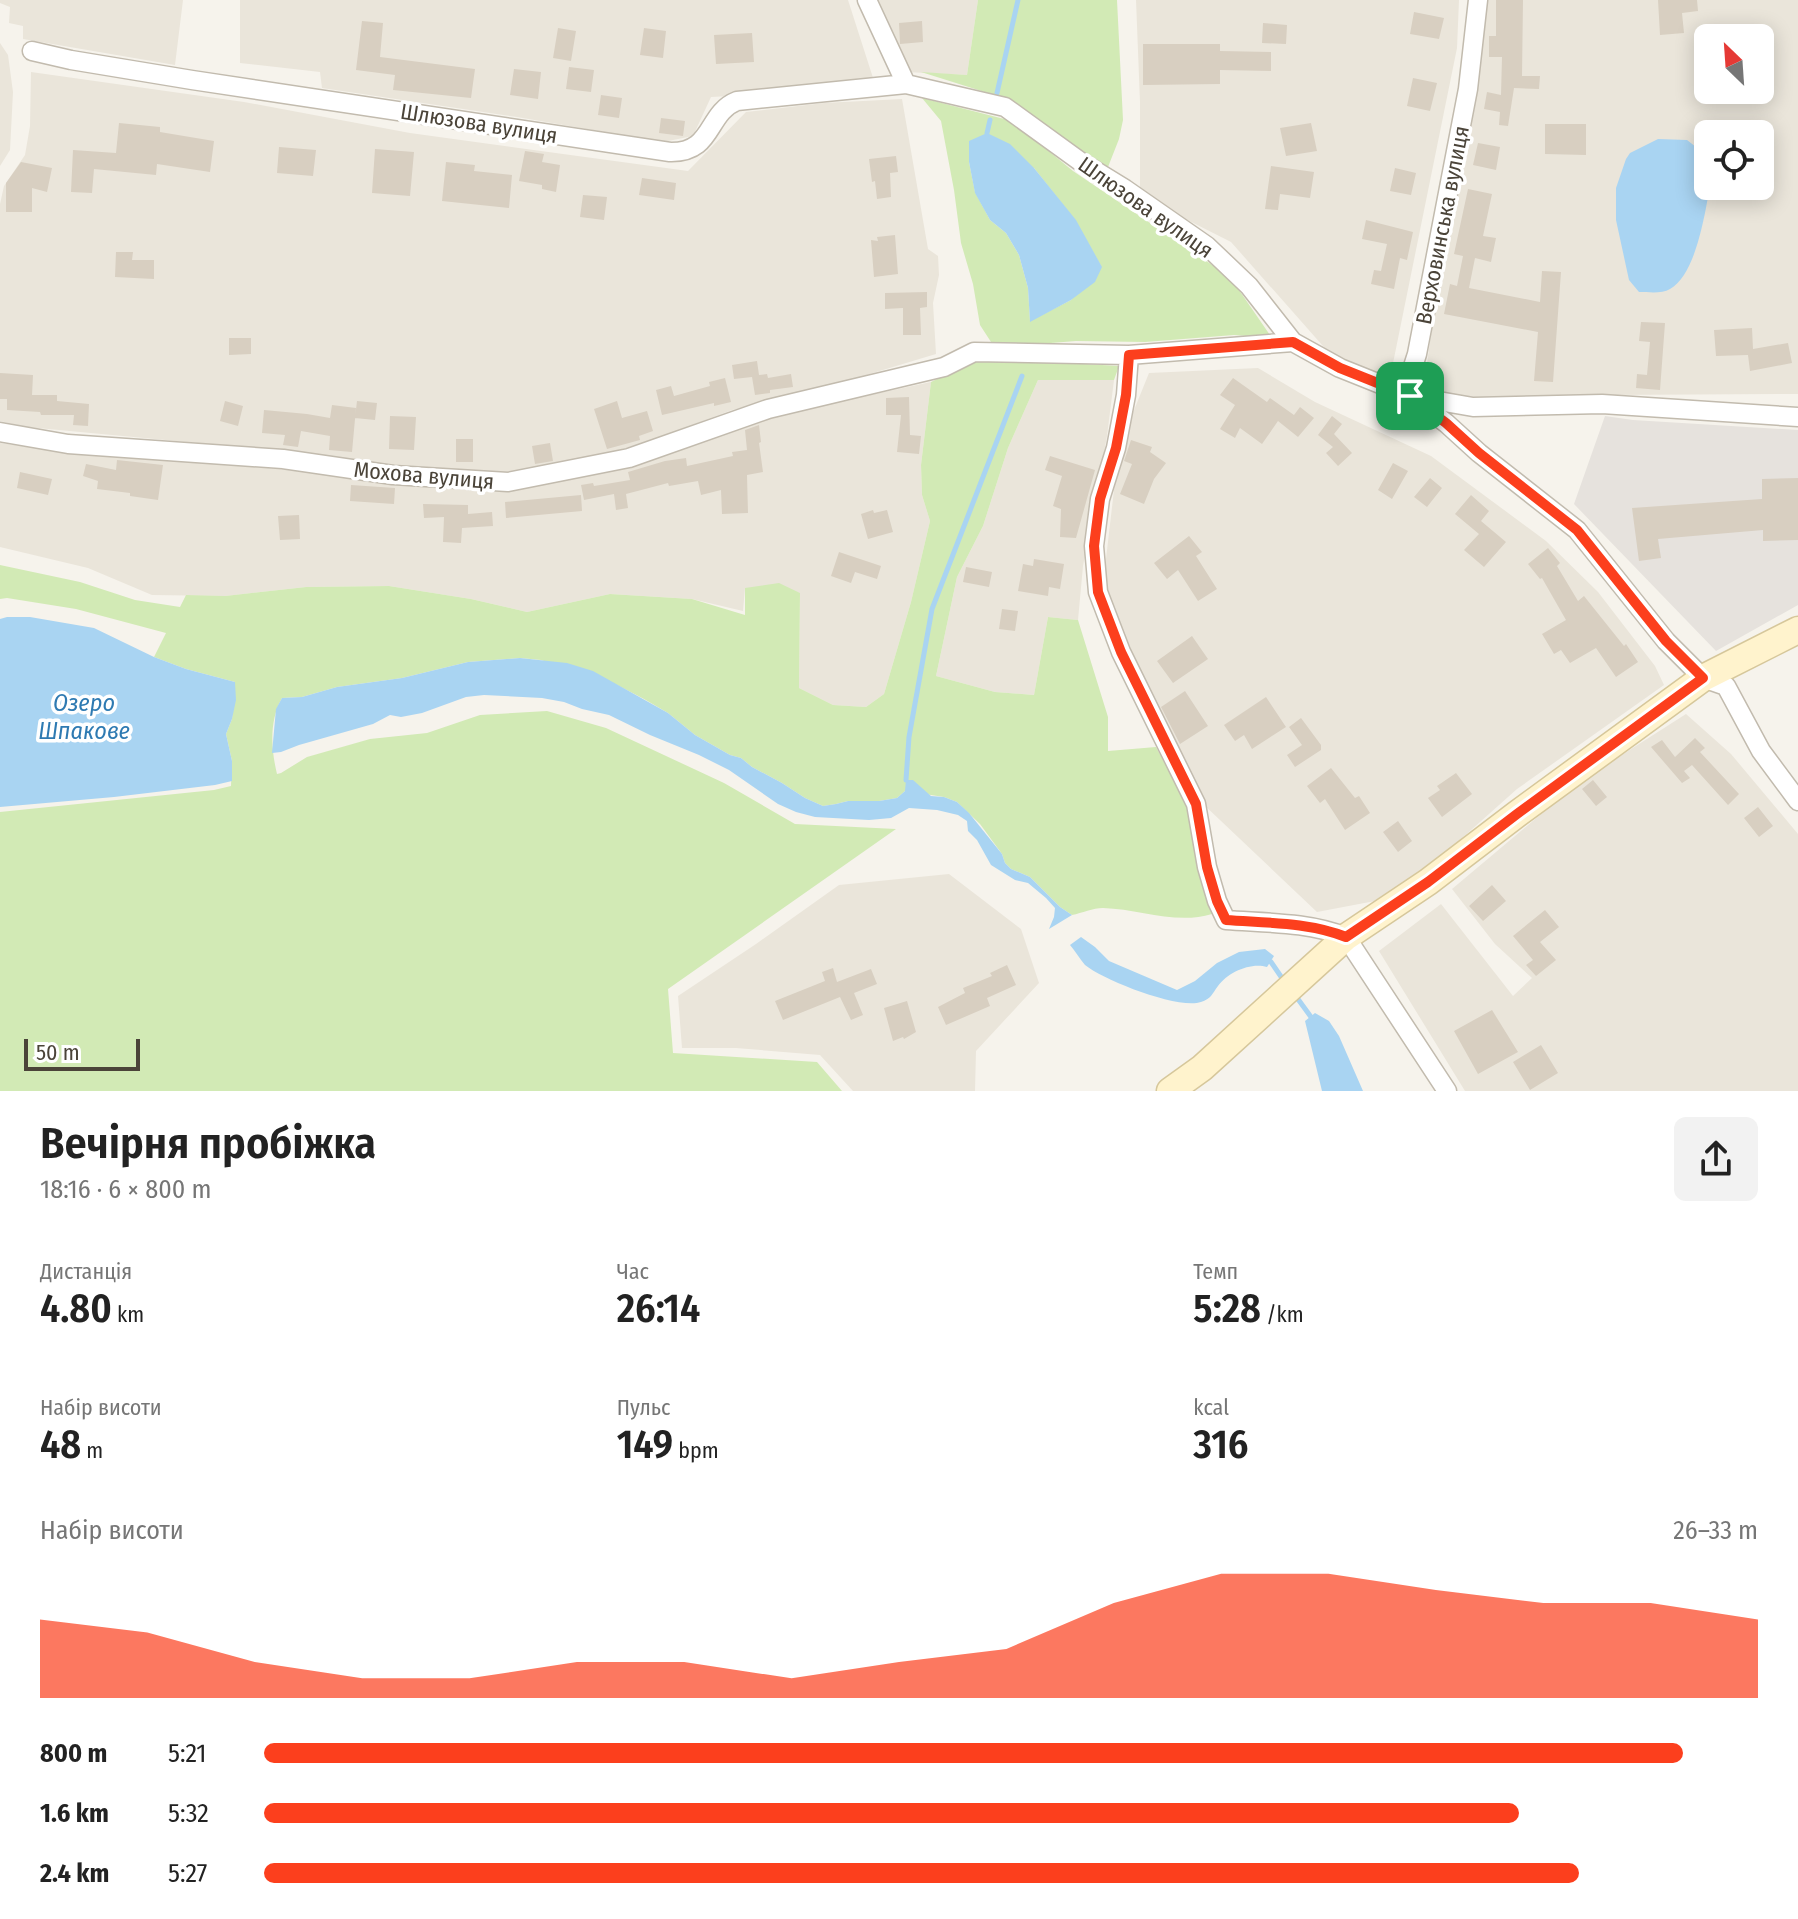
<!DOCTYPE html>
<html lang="uk">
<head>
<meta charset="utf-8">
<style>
  body { margin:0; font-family:"Fira Sans Condensed",sans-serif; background:#f2f2f2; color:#222; height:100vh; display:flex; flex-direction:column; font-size:30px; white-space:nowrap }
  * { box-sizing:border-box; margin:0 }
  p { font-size:26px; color:#767676 }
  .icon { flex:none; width:44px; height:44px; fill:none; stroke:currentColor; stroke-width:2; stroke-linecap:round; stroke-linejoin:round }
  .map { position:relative; height:1091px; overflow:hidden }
  .sheet { display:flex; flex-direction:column; background:#fff; flex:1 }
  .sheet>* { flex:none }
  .needle { width:52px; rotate:335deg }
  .controls { position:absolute; left:1694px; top:24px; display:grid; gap:16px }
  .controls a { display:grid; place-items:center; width:80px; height:80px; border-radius:12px; background:#fff; box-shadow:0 4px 20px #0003; font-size:40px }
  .scale { position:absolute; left:24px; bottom:20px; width:116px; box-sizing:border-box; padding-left:8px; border:4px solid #4b4439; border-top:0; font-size:22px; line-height:28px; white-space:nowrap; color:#4b4439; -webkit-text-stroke:6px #fff; paint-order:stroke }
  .pin { position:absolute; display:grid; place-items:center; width:68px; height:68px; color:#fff; margin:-34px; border-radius:16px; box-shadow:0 4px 12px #0006 }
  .round { display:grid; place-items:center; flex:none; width:84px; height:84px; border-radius:12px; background:#f2f2f2 }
  .summary { display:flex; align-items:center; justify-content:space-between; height:136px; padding:0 40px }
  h1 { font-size:44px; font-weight:600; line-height:60px }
  .metrics { display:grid; grid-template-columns:repeat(3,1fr); gap:12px; height:136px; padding:8px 40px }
  .metrics div { display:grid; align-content:center }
  .metrics b { font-size:40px; font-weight:600 }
  .metrics small { font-size:22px; font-weight:400 }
  .metrics p { font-size:22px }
  .chart { height:224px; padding:16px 40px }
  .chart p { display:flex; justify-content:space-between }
  .chart svg { width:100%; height:144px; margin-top:8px; fill:#fc3f1d; opacity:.7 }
  ul { padding:0 40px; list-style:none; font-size:26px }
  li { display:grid; grid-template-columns:128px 96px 1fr; align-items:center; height:60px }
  li i { height:20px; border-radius:10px; background:#fc3f1d }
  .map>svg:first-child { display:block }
</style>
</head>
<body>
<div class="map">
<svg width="1798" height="1091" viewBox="0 0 1798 1091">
  <rect width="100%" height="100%" fill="#f6f3ec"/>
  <!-- residential -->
  <path fill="#eae5da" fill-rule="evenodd" d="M0,0h183l-8,65 -152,-26v-13l-14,-3 1,-16 -10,-4z
    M240,0h608l26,81 -125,14 -38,2 -18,39 -30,6 -146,-25 -195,-29 -2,-16 -80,-9z
    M876,0h102l-11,75 -61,-3z
    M1136,0h323l-2,48 -67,330 -60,-24 -99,-112 -91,-46v-94z
    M1483,0h315v394l-193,1 -72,5 -111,-1 12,-86zM1708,38h52v52h-52zM1708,134h52v52h-52z
    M0,43l8,12 5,37 -3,58 -10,16z
    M31,72l213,30 166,31 278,38 58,-59 78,-9 78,-4 26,150 10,7 1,19 -6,28 3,51 -113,34 -91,22 -83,31 -58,17 -84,17 -115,-8 -109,-16 -256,-24 -27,-6v-217l4,-18 21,-31 5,-29z
    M1258,368l57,34 116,54 115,85 52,51 57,74 9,19 -147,104 -121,108 -79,15 -115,-109 -84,-169 -14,-58 10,-86 14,-65 21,-52z
    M1038,380h76l-7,56 -24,130 -5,54 -30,-3 -14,78 -39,-3 -59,-16 21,-99 26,-51 25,-78z
    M931,382l-10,83 1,30 8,26 -19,81 -27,92 -18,13 -33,-2 -34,-17 1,-95 -55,-5 -2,23 -51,-12 -82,-5 -83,18 -56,-13 -82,-13 -83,1 -81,9 -73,-1 -64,-27 -88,-21v-104l66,9 214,17 110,14 111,9 127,-28 140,-47z
    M1686,714l45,40 67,80v257h-333l-86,-140 62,-47 72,92 19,-18 -37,-34 -43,-55 126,-106z
    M949,874l72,55 18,54 -63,68 -1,40h-122l-33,-36 -84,-7h-54l-4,-52 78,-52 83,-59z"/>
  <!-- industrial -->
  <path fill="#e6e2dd" d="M1605,416l28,4 165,10v175l-82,46 -142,-147z"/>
  <!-- green -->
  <path fill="#d2eab5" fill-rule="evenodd" d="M978,0h139l6,120 -4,19 -11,28 -13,-6 -85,-61 -89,-28 46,3z
    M922,98l90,23 61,50 157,106 42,61 -38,-3 -89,7 -69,-1 -62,5 -23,-4 -11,-17 -7,-41 -12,-41 -7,-53 -13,-69zM969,162l65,6 41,52 26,46 -30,34 -41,21 -2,-33 -9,-33 -13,-22 -16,-13 -15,-28z
    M979,358l140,8 -5,14h-76l-30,68 -25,78 -26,51 -21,99 59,16 39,3 14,-78 30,3 30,97v34l48,-4 32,59 22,85 2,23c-36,11 -72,-5 -109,-6 -10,0 -21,5 -31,7l-12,-8 -30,-30 -19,-8 -6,-6 -3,-9 -22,-30 -23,-22 -13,-5 -39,-6 -8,7 -18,3h-31l-12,3 -13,2 -18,-8 -23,-15 -30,-16 -11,-9 -11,-3 -35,-20 -27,-22 -24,-14 -25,-13 -78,-26 -21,-2 -52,4 -66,16 -65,9 -35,10 -20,1c-13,23 -11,51 -5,76l4,-1 26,-16 63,-18 57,-6 53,-18 67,-4 59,17 118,55 71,41 101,5 -228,160 5,64 144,9 25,29h-842v-279l214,-22 17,-4 1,-25 -6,-27 6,-15 3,-37 -49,-13 -32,-12 12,-24 -90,-24 -69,-11 -7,1v-34l80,17 55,18 45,7 6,-12 39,1 81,-9 83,-1 82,13 56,13 83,-18 82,5 53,16v-27l34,-5 21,10 -1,95 34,17 33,2 18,-13 27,-92 19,-81 -8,-26 -1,-30 10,-83z"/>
  <!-- water -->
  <path fill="#a9d4f2" d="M987,133l23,11 24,24 42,52 26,47 -7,15 -24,18 -41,22 -2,-34 -9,-33 -13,-22 -16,-13 -15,-27 -6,-31v-21z
    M1658,139l29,1 18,14 3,6v26h2c-5,27 -14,89 -40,103 -8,5 -21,3 -31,3l-10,-12 -13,-60v-32l10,-29 4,-6z
    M7,617h23l64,11 60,29 32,12 49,13 1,18 -4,19 -6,15 6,27v20l-17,4 -101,12 -114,10v-188z
    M520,658l47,5 26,8 75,42 27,22 35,20 11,3 11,9 30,16 23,15 18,8 13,-2 12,-3h31l18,-3 8,-7 1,-11h7l18,16 13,1 13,5 12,11 33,41 3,9 6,6 19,8 30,30 12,8 -23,14 5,-12 1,-9 -9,-10 -18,-15 -13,-3 -24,-15 -14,-25 -9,-9 -1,-10 -9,-6 -21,-5 -28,-2 -18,10 -22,2 -54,-3 -19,-5 -18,-8 -49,-34 -30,-15 -49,-20 -41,-20 -27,-6 -18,-7 -22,-4 -58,-3 -18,2 -44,16 -21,4 -11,-2 -17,9 -74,21 -18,7 -9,1 4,-44 6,-11 20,-1 35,-10 65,-9 66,-16z
    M1081,937l14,10 14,14 68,29 18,-9 22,-18 22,-11 26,-3 9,7 -7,11c-16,-5 -39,5 -49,19 -6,8 -7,13 -17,16 -22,8 -98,-22 -116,-37 -5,-6 -10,-14 -15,-20z
    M1315,1013l14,8 10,15 24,55h-41l-17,-70z"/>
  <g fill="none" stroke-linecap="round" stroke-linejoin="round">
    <!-- stream -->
    <path stroke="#a9d4f2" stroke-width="5" d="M997,93l21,-93
      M987,133l3,-13
      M906,780l3,-43 23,-128 90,-233
      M1271,962l13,19
      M1295,995l16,22"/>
  </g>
  <!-- building -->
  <path fill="#d8cfc1" d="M1496,0h27l-1,76h18l-1,13 -25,-1 -6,38 -9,-1 1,-13 -16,-3 3,-17 14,3 1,-38h-13v-21h7z
    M1658,0h39l1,11 -16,2 2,20 -24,2z
    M1414,12l30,6 -5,21 -29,-5z
    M362,21l21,2 -3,34 95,12 -4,29 -78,-8 2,-15 -39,-5z
    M922,21l1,21 -23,2 -1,-21z
    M1263,23l24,2 -1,19 -24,-1z
    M558,28l18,3 -5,30 -18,-3z
    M644,28l22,3 -3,27 -23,-3z
    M752,33l2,29 -38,2 -2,-29z
    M1143,44h77v7l51,1v19l-51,-1v14l-77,1z
    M569,67l25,3 -3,22 -25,-3z
    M514,69l27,3 -3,27 -28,-4z
    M1413,78l24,5 -7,28 -23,-5z
    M601,95l21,3 -3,20 -21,-3z
    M661,118l24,3 -2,15 -24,-3z
    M119,123l41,4v5l54,9 -4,31 -53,-8 -1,11 -62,-6 -2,24 -21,-1 2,-42 43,3z
    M1311,123l6,28 -31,5 -6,-28z
    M1545,124h41v31l-41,-1z
    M1478,143l22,4 -4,23 -23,-5z
    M279,147l37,3 -3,26 -36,-3z
    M375,149l39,3 -4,44 -38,-3z
    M525,151l19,3 -2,8 18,3 -4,27 -14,-3v-4l-23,-4z
    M896,156l2,16 -8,1 1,24 -14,2 -2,-18 -3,1 -3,-23z
    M21,162l31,6 -5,24 -15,-4v24h-26v-29z
    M446,162l29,3 -1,6 38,4 -3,33 -67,-7z
    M1271,166l43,6 -4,26 -30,-4 -2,16 -13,-1z
    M1395,168l21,5 -5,22 -21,-4z
    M642,178l34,5 -2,17 -35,-5z
    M1468,189l24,5 -9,42 13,2 -5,24 -16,-4 -6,30 71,14 2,-31 19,1 -8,110 -19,-1 4,-49 -94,-18 6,-30 7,2 6,-30 -9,-2z
    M583,195l24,2 -3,23 -24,-3z
    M1366,220l47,12 -6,28 -7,-2 -6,31 -23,-5 3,-14 7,1 6,-27 -25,-5z
    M895,235l3,39 -24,3 -3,-37 7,1 -1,-4z
    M116,252h17l-1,8h22v19l-39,-2z
    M927,292v15l-7,1 1,27h-18v-27l-18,1v-16z
    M1641,322l24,1 -5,67 -24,-2 1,-14 10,1 3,-33 -11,-1z
    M1752,328l1,21 35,-6 4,20 -42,8 -2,-16 -32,1 -2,-26z
    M229,338h22v16l-22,1z
    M757,361l2,14 8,-1 1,4 23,-4 2,13 -23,3v3l-15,2 -3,-18 -18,2 -2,-14z
    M0,373l33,2 -1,20h25v6l32,3 -1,22 -15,-1 1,-10h-33l-1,-3 -33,-2v-11h-7z
    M725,378l6,24 -17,4v-3l-52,12 -6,-25 15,-4 3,10 36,-10 -1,-4z
    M1233,378l34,24 3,-4 24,17 6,-8 14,11 -16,19 -20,-16 -16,23 -22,-16 -5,10 -15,-9 15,-24 -15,-10z
    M909,397l1,38 11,1 -2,18 -22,-2 4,-37h-15v-17z
    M225,401l18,5 -5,20 -18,-5z
    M357,401l20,2 -2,17 -20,-2z
    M617,401l5,17 25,-7 6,20 -14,5 1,4 -33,9 -13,-40z
    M332,405l24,3 -4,44 -23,-2 1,-14 -29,-5 -3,16 -15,-2 2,-10 -23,-2 2,-23 43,4 23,4z
    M390,416l26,1 -2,33 -25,-1z
    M1332,416l10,8 -8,10 18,19 -14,13 -12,-13 7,-6 -15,-12z
    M759,425l2,17 -2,1 4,29 -16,3 1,38 -26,1 -1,-24 -20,5 -3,-14 -29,5 -1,-3 -42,11 2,14 -12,2 -2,-16 -30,6 -3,-15 12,-2 1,3 36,-6 -2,-8 37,-11 21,-3 1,8 46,-10 -1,-4 15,-2 -2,-20z
    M456,439h17v23h-17z
    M1131,440l21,7 -2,5 16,11 -12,16 -10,25 -24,-10 12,-30 -8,-3z
    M550,443l3,18 -18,3 -3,-18z
    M1050,456l45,14 -19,68 -16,-1 1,-28 -8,-3 9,-30 -17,-6z
    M117,460l46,5 -5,35 -28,-4v-3l-33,-4 1,-8 -15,-5 3,-12 30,6z
    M1393,463l15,8 -16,28 -14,-9z
    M20,472l32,7 -4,16 -31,-7z
    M1430,478l12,10 -15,19 -13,-10z
    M1798,478v62l-35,1v-11l-105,9 3,19 -22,3 -7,-53 130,-9v-20z
    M351,485l44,3 -1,16 -44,-3z
    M581,495l1,16 -76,7 -1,-16z
    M1471,495l18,16 -8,10 25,21 -22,25 -20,-17 15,-16 -24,-20z
    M423,504l45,1v9l24,-2 1,14 -31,2 -1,15 -18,-1 1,-25 -20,1z
    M873,510l1,3 13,-3 6,22 -25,7 -7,-25z
    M299,515l1,24 -20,1 -2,-24z
    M1189,536l13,16 -6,4 21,33 -19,12 -20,-31 -11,9 -13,-16z
    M1548,548l12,15 -3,3 21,35 6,-5 40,50 2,-2 12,18 -22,15 -20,-29 -26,15 -9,-13 -7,4 -12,-20 24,-14 -24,-42 -2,1 -12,-15z
    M839,552l42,14 -4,13 -22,-7 -4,11 -20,-7z
    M1034,559l30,5 -4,25 -11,-2 -1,9 -30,-5 5,-27 10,2z
    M966,567l26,5 -3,15 -26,-5z
    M1002,609l16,2 -3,20 -16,-2z
    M1192,636l16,23 -35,24 -16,-22z
    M1185,691l23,35 -28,18 -19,-37z
    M1266,697l20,30 -34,22 -8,-14 -9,6 -11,-16z
    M1301,718l20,27v5l-26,17 -8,-12 15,-10 -13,-18z
    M1695,738l10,10 -5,4 39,42 -11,11 -36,-40 -8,6 6,7 -8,5 -31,-36 11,-7 13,17z
    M1331,768l24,30 4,-2 11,17 -25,17 -20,-31 -5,4 -13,-17z
    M1456,773l16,21 -30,23 -14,-19 12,-8 -3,-4z
    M1593,780l14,17 -11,9 -14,-17z
    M1758,807l15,19 -14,11 -15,-19z
    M1398,821l14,20 -14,11 -15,-20z
    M1492,885l14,16 -23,20 -14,-15z
    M1545,910l14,17 -19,15 16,18 -20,16 -10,-11 7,-5 -20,-24z
    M1007,965l9,20 -29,13 3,8 -44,19 -8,-18 27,-14 -2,-5 29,-12 -2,-3z
    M833,968l4,14 34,-13 6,15 -23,9 9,22 -12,5 -11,-23 -57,23 -8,-19 50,-20 -3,-9z
    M907,1001l9,31 -12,7 -1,-2 -10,4 -9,-33z
    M1492,1010l26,42 -40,22 -24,-43z
    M1541,1045l17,28 -28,17 -17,-28z"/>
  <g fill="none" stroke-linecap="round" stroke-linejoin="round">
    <!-- minor casing -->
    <g stroke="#c2bbae" stroke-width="21">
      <path id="minor" d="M867,0l39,84
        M1478,0l-10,89 -51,265 -8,25 1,17 63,11 129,-3 196,13
        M32,51l39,9 121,20 478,72c44,1 36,-39 67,-51l169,-17 99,23 76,55 44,27 82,57 42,40 44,56 47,26 70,28 36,27 33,30 98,77 89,111 37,37 23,8 35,65 37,50
        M1129,355l-3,40 -10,53 -16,51 -6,47 4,46 23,60 75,152 11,63 10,34 9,19c40,3 83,2 120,17l101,154
        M0,432l68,12 215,15 110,16 115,7 121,-24 139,-49 176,-42 30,-15 155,3 164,-13"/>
    </g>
    <!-- secondary casing -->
    <g stroke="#d6c79b" stroke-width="29">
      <path id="secondary" d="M1170,1091l32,-23 144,-131 82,-55 89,-68 186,-136 95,-48"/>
    </g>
    <!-- minor -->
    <use href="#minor" stroke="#fff" stroke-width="18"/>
    <!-- secondary -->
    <use href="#secondary" stroke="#fff3cd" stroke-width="26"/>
  </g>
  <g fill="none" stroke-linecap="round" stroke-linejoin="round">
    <!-- route casing -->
    <g stroke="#fff" stroke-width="16">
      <path id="route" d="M1293,342l47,26 70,28 36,27 33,30 98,77 89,111 37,37 -186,136 -89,68 -82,55c-37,-15 -80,-14 -120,-17l-9,-19 -10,-34 -11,-63 -75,-152 -23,-60 -4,-46 6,-47 16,-51 10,-53 3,-40z"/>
    </g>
    <!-- route -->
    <use href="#route" stroke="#fc3f1d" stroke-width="10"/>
  </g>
  <g text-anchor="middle" stroke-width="7" stroke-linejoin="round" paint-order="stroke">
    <!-- street labels -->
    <g font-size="22" fill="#4b4439" stroke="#fff">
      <text transform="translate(479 123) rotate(9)" y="8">Шлюзова вулиця</text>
      <text transform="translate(1146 207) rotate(35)" y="8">Шлюзова вулиця</text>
      <text transform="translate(1442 225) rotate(-79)" y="8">Верховинська вулиця</text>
      <text transform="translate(424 475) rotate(5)" y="8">Мохова вулиця</text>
    </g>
    <!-- water labels -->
    <g font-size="24" font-style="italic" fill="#2e7ab2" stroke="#fff">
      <text x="84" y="711">Озеро<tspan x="84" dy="28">Шпакове</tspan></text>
    </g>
  </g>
</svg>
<div class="controls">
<a><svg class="needle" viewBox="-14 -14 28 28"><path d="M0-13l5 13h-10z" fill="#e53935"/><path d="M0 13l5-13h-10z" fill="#767676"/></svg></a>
<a><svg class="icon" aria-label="locate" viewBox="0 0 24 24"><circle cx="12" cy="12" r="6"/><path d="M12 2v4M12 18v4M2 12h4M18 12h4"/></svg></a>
</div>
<div class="scale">50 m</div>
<div class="pin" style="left:1410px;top:396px;background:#1e9e55"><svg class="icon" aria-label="arrive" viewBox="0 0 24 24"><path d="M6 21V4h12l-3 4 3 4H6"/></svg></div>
</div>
<section class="sheet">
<div class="summary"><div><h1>Вечірня пробіжка</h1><p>18:16 · 6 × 800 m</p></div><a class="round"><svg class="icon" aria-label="share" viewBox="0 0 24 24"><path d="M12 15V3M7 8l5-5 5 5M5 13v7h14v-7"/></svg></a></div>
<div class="metrics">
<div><p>Дистанція</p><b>4.80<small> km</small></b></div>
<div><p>Час</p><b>26:14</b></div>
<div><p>Темп</p><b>5:28<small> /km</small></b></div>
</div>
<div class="metrics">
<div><p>Набір висоти</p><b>48<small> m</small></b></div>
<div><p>Пульс</p><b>149<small> bpm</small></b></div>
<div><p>kcal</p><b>316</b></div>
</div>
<div class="chart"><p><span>Набір висоти</span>26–33 m</p>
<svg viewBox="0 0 160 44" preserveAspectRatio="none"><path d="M0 44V20L10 24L20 33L30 38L40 38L50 33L60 33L70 38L80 33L90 29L100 15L110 6L120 6L130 11L140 15L150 15L160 20V44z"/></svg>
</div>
<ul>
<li><b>800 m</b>5:21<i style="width:95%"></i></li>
<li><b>1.6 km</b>5:32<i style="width:84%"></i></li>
<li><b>2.4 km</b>5:27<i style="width:88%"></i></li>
</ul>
</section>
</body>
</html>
